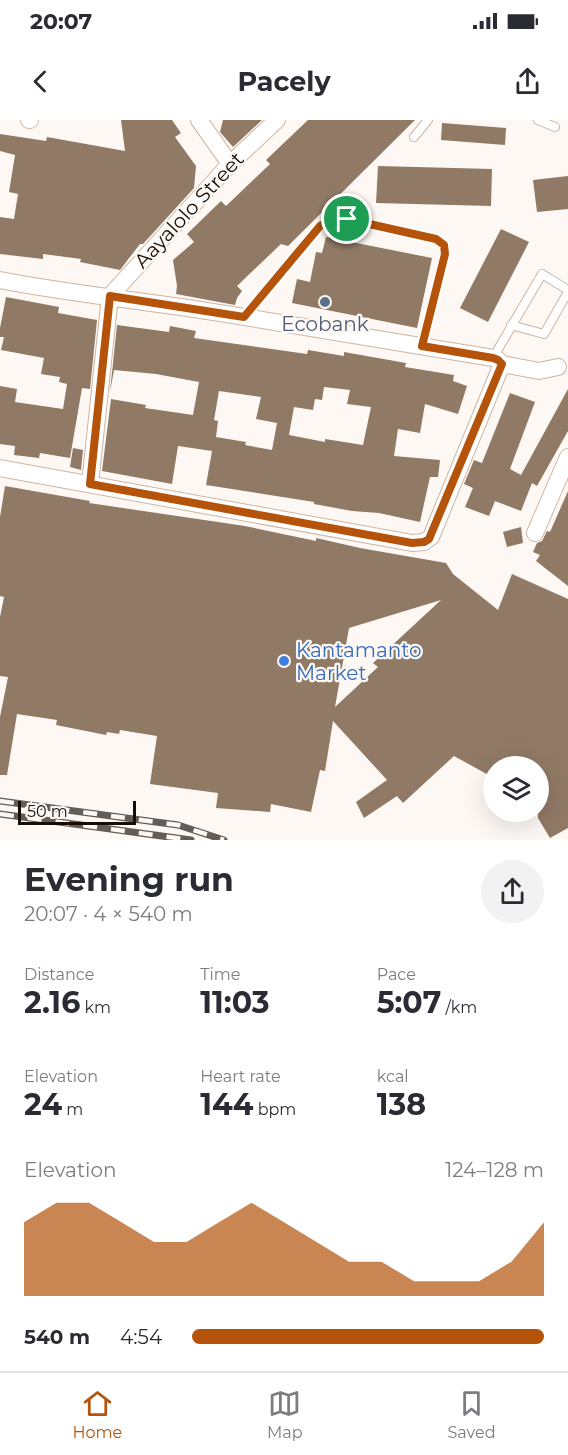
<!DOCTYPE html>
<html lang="en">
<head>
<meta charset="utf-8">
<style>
  body { margin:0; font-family:Montserrat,sans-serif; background:#f2f2f3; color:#2b2b33; height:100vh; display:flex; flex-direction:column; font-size:22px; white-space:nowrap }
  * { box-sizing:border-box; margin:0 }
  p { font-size:20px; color:#7c7c81 }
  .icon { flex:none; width:33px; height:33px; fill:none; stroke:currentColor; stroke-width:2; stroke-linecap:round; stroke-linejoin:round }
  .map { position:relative; height:720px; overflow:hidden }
  .panel { display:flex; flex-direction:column; background:#fff; flex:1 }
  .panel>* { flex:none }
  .fabs { position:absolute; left:483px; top:636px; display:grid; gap:12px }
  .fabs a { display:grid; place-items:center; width:66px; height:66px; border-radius:50%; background:#fff; box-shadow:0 6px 24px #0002; font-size:30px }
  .scale { position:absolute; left:18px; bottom:15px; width:118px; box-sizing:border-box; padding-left:6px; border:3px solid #150d06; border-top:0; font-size:16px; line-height:21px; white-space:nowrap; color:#150d06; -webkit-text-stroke:4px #fdf8f3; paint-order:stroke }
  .pin { position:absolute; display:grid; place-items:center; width:51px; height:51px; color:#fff; margin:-26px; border:3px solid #fff; border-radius:50%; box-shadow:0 2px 6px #0007 }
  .round { display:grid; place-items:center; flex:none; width:63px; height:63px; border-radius:32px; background:#f2f2f3 }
  .overview { display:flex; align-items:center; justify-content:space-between; height:102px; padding:0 24px }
  h1 { font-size:33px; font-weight:700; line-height:45px }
  .metrics { display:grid; grid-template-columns:repeat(3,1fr); gap:9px; height:102px; padding:6px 24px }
  .metrics div { display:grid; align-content:center }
  .metrics b { font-size:30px; font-weight:700 }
  .metrics small { font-size:16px; font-weight:400 }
  .metrics p { font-size:16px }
  .chart { height:168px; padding:12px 24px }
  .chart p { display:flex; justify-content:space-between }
  .chart svg { width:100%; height:108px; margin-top:6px; fill:#b45309; opacity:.7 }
  ul { padding:0 24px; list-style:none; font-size:20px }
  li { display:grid; grid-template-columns:96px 72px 1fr; align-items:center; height:45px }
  li i { height:15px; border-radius:8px; background:#b45309 }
  .status { display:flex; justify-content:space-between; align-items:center; height:42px; padding:0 30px; background:#fff; direction:ltr }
  .status svg { height:16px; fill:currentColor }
  header { display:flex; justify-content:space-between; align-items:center; height:78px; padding:0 24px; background:#fff; font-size:27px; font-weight:700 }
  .menu { display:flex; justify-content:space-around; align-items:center; height:84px; border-top:2px solid #e1e1e2; background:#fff; font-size:16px; color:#7c7c81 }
  .menu a { display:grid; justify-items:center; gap:3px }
  .menu .on { color:#b45309 }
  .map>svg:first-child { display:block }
</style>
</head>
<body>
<div class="status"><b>20:07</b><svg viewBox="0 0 49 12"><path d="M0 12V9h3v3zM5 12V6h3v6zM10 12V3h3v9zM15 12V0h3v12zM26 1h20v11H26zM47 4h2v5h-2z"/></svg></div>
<header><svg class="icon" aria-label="back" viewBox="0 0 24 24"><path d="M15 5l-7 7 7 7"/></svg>Pacely<svg class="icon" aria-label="share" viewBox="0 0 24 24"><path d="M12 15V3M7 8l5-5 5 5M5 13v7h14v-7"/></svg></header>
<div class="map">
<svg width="568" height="720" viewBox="0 0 568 720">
  <rect width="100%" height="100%" fill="#fdf8f3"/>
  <!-- building -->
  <path fill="#907965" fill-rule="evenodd" d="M121,0h51l9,13 -6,4 21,29 -2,22 -51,56h-3l-20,26 -40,-8 1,-3 -38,-5v5l-43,-5v-37l14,2 4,-25 -9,-2 6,-37 -15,-4v-17l46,7 1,-4 78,14z
    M223,0h39l-29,27 -13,-15z
    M308,0h107l-127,126 -7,-2 -44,42 5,5 -5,7 -2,7 -59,-11 1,-8 -4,-26 21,-18 -7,-8 34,-33 5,5 44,-42 -4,-4z
    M442,3l64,5 -1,17 -64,-5z
    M378,46l114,3 -1,37 -115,-3z
    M568,56v33l-31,3 -4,-32z
    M501,109l28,13 -41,80 -28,-14z
    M326,117l106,21 -15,70 -125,-25 5,-24 13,3 6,-30 6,1z
    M6,177l53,10 -1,6 39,7 -7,69 -8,-1 -12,70 -30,-5 -1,5 -25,-3 1,-9 -15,-2v-58l17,3 -2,13 48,7 4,-25 -8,-2 1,-5 -19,-3 3,-16 -43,-8 3,-13h-4v-9z
    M117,205l52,7 1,-6 26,5 -2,7 113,16 1,-4 36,6v-4l62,11 -1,4 49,8 -1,6 14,5 -9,28 -33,-10 -5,29 -22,-4 -4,27 46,4 -2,17h-8l-10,45 -41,-9 -27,-2 -38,-7v-2l-108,-17 6,-34 -34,-5 -6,38 -70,-13 9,-72 35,6 -1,3 48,7 6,-33 -43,-8 -42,-4 -4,22zM324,267l26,3 -3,14 24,3 -8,38 -38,-6v3l-36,-7 5,-28 19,3 2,-11 7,1zM219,271l42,6 -5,22 21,4 -5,27 -27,-5 1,-3 -30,-5 2,-16 -4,-1z
    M568,269v42l-31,55 -5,-3 -11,28 -26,-10 -6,15 -24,-9 8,-19 -9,-4 10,-24 8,3 28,-70 25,9 -25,67 11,6z
    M73,328l10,2 -2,20 -11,-3z
    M5,366l85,15 -1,2 156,23 71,15v-3l44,10 86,15 7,11 45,36 14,-36 56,25v229l-18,10 -12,-20v-52h-44v12l-40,-22 -51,47 -6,-7 -33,22 -8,-16 31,-22 -54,-59 -8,50 -5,-1 -9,42 -40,-8 -1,8 -54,-4 2,-15 -68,-9 7,-48 -37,-6 -1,4 -12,-2 -1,3 -50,-10 1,-5 -40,-6 -10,61h-7v-58l8,-40 -8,-1v-59l4,-20 -4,-1v-79zM441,480l-68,63 5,4 -43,40 14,-79z
    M568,371v95l-32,-25 4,-6 -7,-3 4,-9 5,-2 5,-10 3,1z
    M521,407l2,16 -16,4 -4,-15z"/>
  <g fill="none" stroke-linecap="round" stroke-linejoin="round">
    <!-- service casing -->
    <g stroke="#ceb5a1" stroke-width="10">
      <path id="service" d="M538,0l17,7
        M414,17l14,-17
        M244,197l76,-91 12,-7h15l89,20 8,6 1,9 -23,92
        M511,205l33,9 24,-42
        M493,238l49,-84 26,16"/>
    </g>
    <!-- minor casing -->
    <g stroke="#ceb5a1" stroke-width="18">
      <path id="minor" d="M29,0h1
        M199,0l31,44
        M0,160c62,12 126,19 188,28 102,16 204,33 305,50l5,2 4,4 37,7 19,-4
        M0,348l412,75 12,-1 7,-5 71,-173
        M90,364l20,-188 120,-132 47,-44
        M535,413l33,-76"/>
    </g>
    <!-- service -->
    <use href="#service" stroke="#fff" stroke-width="8"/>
    <!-- minor -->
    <use href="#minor" stroke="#fff" stroke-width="16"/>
    <!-- rail casing -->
    <g stroke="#645d57" stroke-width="7">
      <path id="rail" d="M0,681l178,24 46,15
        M0,694l191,26"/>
    </g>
    <!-- rail -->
    <use href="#rail" stroke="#fdf8f3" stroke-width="4.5" stroke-dasharray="14" stroke-linecap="butt"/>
  </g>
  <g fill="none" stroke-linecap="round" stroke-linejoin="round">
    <!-- route casing -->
    <g stroke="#fff" stroke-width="12">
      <path id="route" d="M332,99h15l89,20 8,6 1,9 -23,92 71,12 5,2 4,4 -73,175 -5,3 -12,1 -322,-59 20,-188 134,21 76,-91z"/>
    </g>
    <!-- route -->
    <use href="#route" stroke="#b45309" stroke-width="8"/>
  </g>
  <!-- markers -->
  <circle fill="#5c6f8a" stroke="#fdf8f3" stroke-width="2" cx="325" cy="182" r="6"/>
  <circle fill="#3f7fe0" stroke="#fdf8f3" stroke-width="2" cx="284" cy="541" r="6"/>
  <g text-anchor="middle" stroke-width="4.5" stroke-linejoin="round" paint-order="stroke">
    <!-- street labels -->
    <g font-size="20" fill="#150d06" stroke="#fdf8f3">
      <text transform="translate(189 90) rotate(-47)" y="7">Aayalolo Street</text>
    </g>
    <!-- service labels -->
    <g font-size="20" fill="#4e5e75" stroke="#fdf8f3">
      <text x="325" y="211">Ecobank</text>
    </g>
    <!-- shop labels -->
    <g font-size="20" fill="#366cbe" stroke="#fdf8f3" text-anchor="start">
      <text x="296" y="537">Kantamanto<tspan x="296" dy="23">Market</tspan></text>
    </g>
  </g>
</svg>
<div class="fabs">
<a><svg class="icon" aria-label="layers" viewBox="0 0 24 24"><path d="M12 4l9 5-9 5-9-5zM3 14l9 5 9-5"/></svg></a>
</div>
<div class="scale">50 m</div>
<div class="pin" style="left:347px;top:99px;background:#1e9e55"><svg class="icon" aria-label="arrive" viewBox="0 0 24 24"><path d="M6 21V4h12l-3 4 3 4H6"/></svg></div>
</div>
<section class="panel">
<div class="overview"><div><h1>Evening run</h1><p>20:07 · 4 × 540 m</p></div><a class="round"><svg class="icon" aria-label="share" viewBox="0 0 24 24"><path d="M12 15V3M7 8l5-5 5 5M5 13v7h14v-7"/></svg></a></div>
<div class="metrics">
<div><p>Distance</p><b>2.16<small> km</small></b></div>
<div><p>Time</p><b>11:03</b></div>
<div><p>Pace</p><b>5:07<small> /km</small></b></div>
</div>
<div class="metrics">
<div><p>Elevation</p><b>24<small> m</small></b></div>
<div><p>Heart rate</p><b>144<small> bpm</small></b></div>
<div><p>kcal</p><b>138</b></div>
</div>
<div class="chart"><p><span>Elevation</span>124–128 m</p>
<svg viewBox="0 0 160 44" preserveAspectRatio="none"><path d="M0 44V14L10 6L20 6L30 14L40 22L50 22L60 14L70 6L80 14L90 22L100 30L110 30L120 38L130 38L140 38L150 30L160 14V44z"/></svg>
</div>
<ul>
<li><b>540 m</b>4:54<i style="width:100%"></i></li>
</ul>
</section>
<nav class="menu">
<a class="on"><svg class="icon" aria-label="home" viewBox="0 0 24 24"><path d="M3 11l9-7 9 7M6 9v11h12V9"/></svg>Home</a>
<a><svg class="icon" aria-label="map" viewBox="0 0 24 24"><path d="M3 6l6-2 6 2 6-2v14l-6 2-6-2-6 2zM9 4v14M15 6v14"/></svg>Map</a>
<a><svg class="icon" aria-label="saved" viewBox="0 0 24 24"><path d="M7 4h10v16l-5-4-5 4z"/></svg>Saved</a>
</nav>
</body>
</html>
